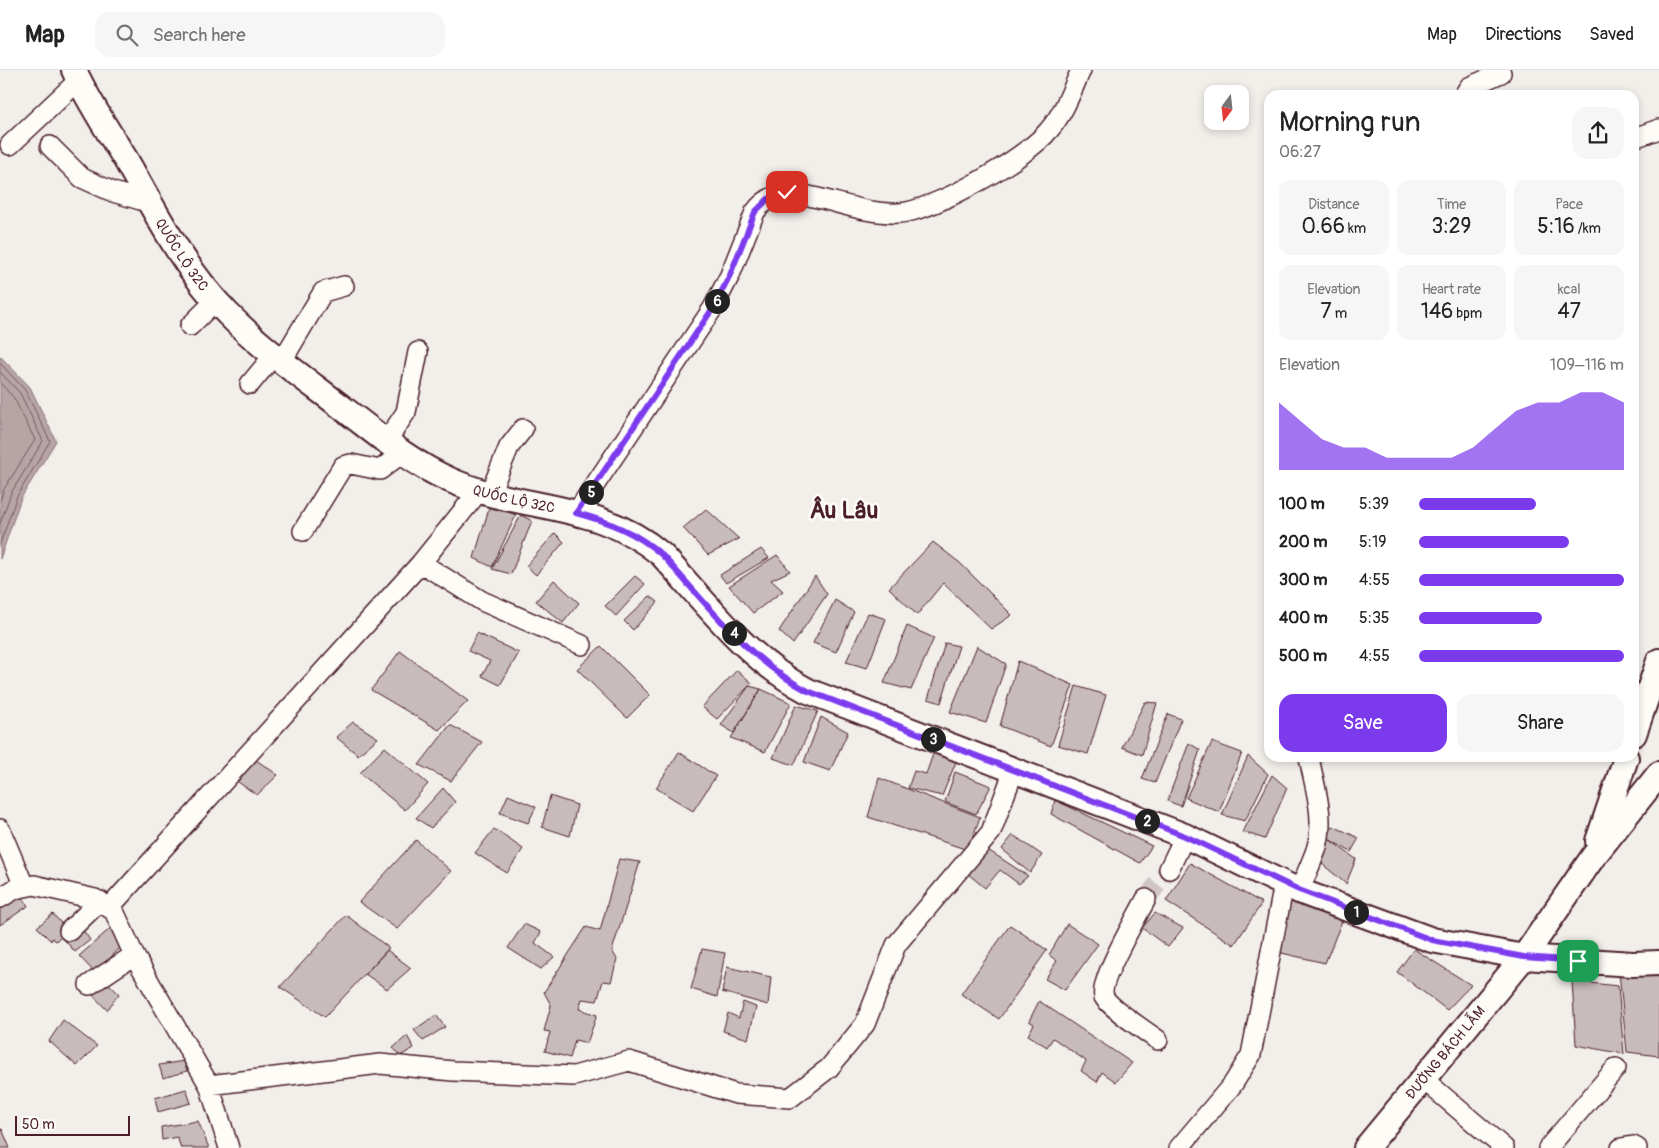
<!DOCTYPE html>
<html lang="en">
<head>
<meta charset="utf-8">
<style>
  body { margin:0; font-family:Pangolin,sans-serif; background:#f6f6f6; color:#222; height:100vh; display:flex; flex-direction:column; font-size:19px; white-space:nowrap }
  * { box-sizing:border-box; margin:0 }
  p { font-size:16px; color:#767676 }
  .icon { flex:none; width:28px; height:28px; fill:none; stroke:currentColor; stroke-width:2; stroke-linecap:round; stroke-linejoin:round }
  .map { position:relative; flex:1; overflow:hidden }
  .sheet { position:absolute; left:1264px; top:20px; width:375px; height:672px; display:flex; flex-direction:column; background:#fff; border-radius:15px; box-shadow:0 2px 8px #0003 }
  .sheet>* { flex:none }
  .needle { width:32px; rotate:195deg }
  .controls { position:absolute; left:1204px; top:15px; display:grid; gap:10px }
  .controls a { display:grid; place-items:center; width:45px; height:45px; border-radius:10px; background:#fff; box-shadow:0 2px 8px #0003; font-size:25px }
  .scale { position:absolute; left:15px; bottom:12px; width:115px; box-sizing:border-box; padding-left:5px; border:2px solid #4a1f2b; border-top:0; font-size:14px; line-height:18px; white-space:nowrap; color:#4a1f2b; -webkit-text-stroke:4px #fdfcf7; paint-order:stroke }
  .pin { position:absolute; display:grid; place-items:center; width:42px; height:42px; color:#fff; margin:-21px; border-radius:10px; box-shadow:0 2px 8px #0006 }
  .km { position:absolute; width:25px; height:25px; margin:-12px; border-radius:50%; background:#222; color:#fff; font-size:14px; line-height:25px; text-align:center }
  .round { display:grid; place-items:center; flex:none; width:52px; height:52px; border-radius:15px; background:#f6f6f6 }
  .head { display:flex; align-items:center; justify-content:space-between; height:85px; padding:0 15px }
  h1 { font-size:28px; font-weight:600; line-height:38px }
  .metrics { display:grid; grid-template-columns:repeat(3,1fr); gap:8px; height:85px; padding:5px 15px }
  .metrics div { display:grid; align-content:center; border-radius:12px; background:#f6f6f6; text-align:center }
  .metrics b { font-size:21px; font-weight:600 }
  .metrics small { font-size:14px; font-weight:400 }
  .metrics p { font-size:14px }
  .chart { height:140px; padding:10px 15px }
  .chart p { display:flex; justify-content:space-between }
  .chart svg { width:100%; height:90px; margin-top:5px; fill:#7c3aed; opacity:.7 }
  .primary-button { display:flex; gap:10px; margin-top:auto; padding:10px 15px }
  .primary-button a { flex:1; height:58px; border-radius:15px; background:#7c3aed; color:#fff; font-size:20px; font-weight:600; line-height:58px; text-align:center }
  .primary-button a+a { background:#f6f6f6; color:#222 }
  ul { padding:0 15px; list-style:none; font-size:16px }
  li { display:grid; grid-template-columns:80px 60px 1fr; align-items:center; height:38px }
  li i { height:12px; border-radius:6px; background:#7c3aed }
  header { display:flex; align-items:center; gap:30px; box-sizing:border-box; height:70px; padding:0 25px; background:#fff; border-bottom:1px solid #e0e0e0 }
  header strong { font-size:24px }
  nav { display:flex; gap:28px; margin-inline-start:auto; font-size:18px }
  .search { width:350px; height:45px; background:#f6f6f6; display:flex; align-items:center; gap:12px; box-sizing:border-box; padding:0 18px; border-radius:15px; color:#767676; font-size:19px }
  .map>svg:first-child { display:block }
</style>
</head>
<body>
<header>
<strong>Map</strong>
<div class="search"><svg class="icon" aria-label="search" viewBox="0 0 24 24"><circle cx="10" cy="10" r="6"/><path d="M15 15l6 6"/></svg>Search here</div>
<nav><a>Map</a><a>Directions</a><a>Saved</a></nav>
</header>
<div class="map">
<svg width="1659" height="1078" viewBox="0 0 1659 1078">
  <rect width="100%" height="100%" fill="#f2efeb"/>
  <filter id="ink" filterUnits="userSpaceOnUse"><feTurbulence type="fractalNoise" baseFrequency=".02" numOctaves="2"/><feDisplacementMap in="SourceGraphic" scale="10" xChannelSelector="R" yChannelSelector="G"/><feConvolveMatrix kernelMatrix="1 2 1 2 8 2 1 2 1" color-interpolation-filters="sRGB"/></filter>
  <g filter="url(#ink)">
    <!-- water -->
    <path fill="#b7a5a6" stroke="#8b6f75" d="M0,286l30,31 26,54 -35,57 -21,61z"/>
    <g fill="none" stroke-linecap="round" stroke-linejoin="round">
      <!-- shore -->
      <path stroke="#76555c" stroke-width="1" d="M0,293l25,27 25,51 -33,55 -17,48
        M0,302l20,21 23,48 -32,52 -11,31
        M0,313l14,15 21,42 -31,49 -4,12"/>
    </g>
    <!-- building -->
    <path fill="#c8bbbb" stroke="#4a1f2b" d="M490,435l26,10 -24,52 -18,-9z
      M706,439l33,30 -31,16 -25,-27z
      M521,445l11,6 -21,53 -19,-5z
      M555,463l9,9 -28,33 -10,-9z
      M933,472l27,21 52,52 -21,14 -48,-46 -26,32 -28,-27z
      M761,479l8,9 -43,25 -6,-8z
      M777,485l13,16 -19,9 12,11 -30,22 -24,-27z
      M635,506l10,8 -29,32 -11,-10z
      M815,506l12,18 -34,50 -14,-13z
      M554,510l25,23 -16,20 -27,-22z
      M650,526l8,6 -25,28 -9,-9z
      M835,530l19,12 -18,40 -23,-9z
      M868,543l18,6 -19,49 -21,-6z
      M907,556l27,12 -23,52 -27,-7z
      M477,563l42,20 -19,32 -18,-9 8,-15 -22,-10z
      M945,573l14,3 -18,57 -13,-4z
      M601,576l49,49 -23,23 -50,-49z
      M977,576l29,18 -20,59 -36,-11z
      M400,581l68,50 -29,29 -68,-40z
      M1018,591l55,24 -22,61 -51,-20z
      M737,600l15,13 -35,36 -15,-12z
      M749,616l12,3 -27,44 -13,-8z
      M1076,616l30,9 -18,59 -30,-9z
      M761,619l30,14 -26,49 -34,-14z
      M1145,632l12,1 -15,52 -20,-8z
      M796,635l22,6 -24,54 -21,-7z
      M1168,644l13,5 -26,64 -13,-4z
      M821,647l27,15 -18,39 -26,-9z
      M353,652l25,16 -20,17 -22,-18z
      M450,655l32,17 -31,39 -32,-16z
      M1212,672l30,11 -23,59 -33,-14z
      M937,673l23,9 -18,44 -34,-8 6,-17 12,3z
      M1189,673l11,7 -19,56 -14,-5z
      M385,677l43,37 -23,26 -45,-37z
      M679,682l37,24 -23,35 -37,-23z
      M1248,686l20,18 -23,47 -23,-6z
      M256,690l22,15 -21,20 -22,-15z
      M955,702l36,14 -15,28 -31,-12z
      M1272,705l15,13 -22,51 -22,-7z
      M879,708l101,39 -12,33 -100,-33z
      M443,718l12,14 -24,26 -15,-10z
      M508,725l28,12 -8,16 -28,-10z
      M550,726l27,9 -7,31 -28,-9z
      M1055,730l97,46 -12,17 -89,-49z
      M1333,756l26,12 -8,14 -24,-14z
      M494,759l29,20 -16,24 -32,-20z
      M1013,765l29,20 -12,18 -28,-24z
      M1323,765l33,24 -10,25 -31,-26z
      M416,770l35,31 -54,58 -38,-27z
      M988,780l40,26 -9,8 -19,-14 -15,18 -18,-15z
      M619,789l21,3 -28,89 5,8 -6,23 -8,-1 -6,20 -15,-2 -3,10 18,6 -10,28 -12,-3 -5,18 -25,-7 5,-19 -6,-1 7,-26 -7,-13 42,-65 14,4z
      M1190,793l72,40 -28,42 -68,-44z
      M1287,824l57,22 -19,47 -52,-12z
      M23,827l5,9 -28,19v-25l11,1z
      M1155,843l28,15 -15,19 -26,-19z
      M53,844l14,16 -11,11 -4,-3 -1,3 -14,-14z
      M346,845l43,33 -64,69 -45,-30z
      M524,854l17,8 -6,11 19,14 -13,12 -33,-21z
      M1067,854l31,20 -33,46 -20,-11 12,-18 -8,-6z
      M1010,855l37,25 -48,69 -38,-25z
      M113,856l12,17 -30,30 -16,-17z
      M81,857l9,13 -15,12 -11,-13z
      M702,879l23,4 -8,44 -26,-8z
      M1414,879l57,36 -24,25 -50,-38z
      M387,880l24,18 -24,21 -22,-15z
      M727,897l44,10 -3,28 -46,-13z
      M1619,902l40,2v82l-32,-4z
      M103,908l16,16 -12,16 -19,-20z
      M1572,911l46,5 6,68 -48,-9z
      M1039,931l93,62 -16,19 -14,-10 -5,10 -16,-11 5,-10 -33,-23 -6,9 -19,-12 6,-11 -5,-3z
      M743,932l13,5 -8,32 -25,-8 5,-18 11,5z
      M436,945l9,12 -22,14 -9,-11z
      M63,950l34,26 -20,20 -28,-25z
      M407,966l7,12 -14,8 -7,-8z
      M184,991l3,10 -24,7 -4,-13z
      M186,1019l5,14 -33,9 -3,-14z
      M198,1051l11,27h-28l-4,-11 -15,3 -1,-13z
      M0,1059h2l8,19h-10z"/>
    <g fill="none" stroke-linecap="round" stroke-linejoin="round">
      <!-- minor-tunnel -->
      <path stroke="#d0c5c5" stroke-width="19" stroke-dasharray="19 9" stroke-linecap="butt" d="M1146,829l23,-30"/>
      <!-- minor casing -->
      <g stroke="#4a1f2b" stroke-width="22">
        <path id="minor" d="M1464,25l5,-8 32,-14
          M1634,68l25,-9
          M10,75l69,-65
          M50,76l32,32 31,14 38,11
          M190,256l26,-26
          M282,291l41,-69 21,-6
          M250,314l24,-29
          M386,372l20,-30 12,-60
          M490,423l19,-46 14,-18
          M576,443l137,-205 17,-33 25,-63c8,-11 18,-17 32,-19 38,2 74,22 112,20 35,-2 128,-55 150,-83 15,-17 23,-40 32,-60
          M303,461l40,-65 8,-2 29,6 22,-17
          M421,493l61,38 100,44
          M0,759l24,57
          M1169,799l16,-33
          M1299,821c6,-14 12,-27 17,-41 10,-31 -1,-62 -7,-92
          M0,828l15,-9 19,-4 61,14 19,12 20,44 75,130 20,63
          M1146,829c-8,16 -48,83 -42,98 4,9 44,36 54,43
          M110,837l311,-344 58,-72
          M69,861l31,-30
          M89,915l45,-30
          M1423,1009l81,69
          M209,1015l171,-21 73,7 121,5 55,-15 107,33 54,4 39,-30 36,-44 31,-79 95,-113 23,-62
          M1179,1078l54,-64 18,-29 33,-171
          M1548,1078l68,-80
          M1621,1078l12,-2 4,2"/>
      </g>
      <!-- major casing -->
      <g stroke="#4a1f2b" stroke-width="28">
        <g id="major">
          <path id="s1" d="M74,0c14,31 34,61 52,90 30,53 58,109 101,153 35,36 77,65 117,96 34,26 67,54 106,71 72,32 148,20 212,75 45,49 86,105 146,136l377,145 114,55 133,49 92,17 109,7 26,-1"/>
          <path d="M1634,664l25,-73"/>
          <path d="M1598,771l28,-83"/>
          <path id="s2" d="M1366,1078l158,-191 69,-100 66,-83"/>
        </g>
      </g>
      <!-- minor -->
      <use href="#minor" stroke="#fdfcf7" stroke-width="19"/>
      <!-- major -->
      <use href="#major" stroke="#fdfcf7" stroke-width="24"/>
    </g>
  </g>
  <g fill="none" stroke-linecap="round" stroke-linejoin="round" filter="url(#ink)">
    <!-- route casing -->
    <g stroke="#fff" stroke-width="10">
      <path id="route" d="M787,122l-19,7 -13,13 -25,63 -17,33 -137,205c33,9 60,19 86,42 45,49 86,105 146,136l377,145 114,54 133,50 92,17 54,4"/>
    </g>
    <!-- route -->
    <use href="#route" stroke="#7c3aed" stroke-width="6"/>
  </g>
  <g text-anchor="middle" stroke-width="5" stroke-linejoin="round" paint-order="stroke">
    <!-- street labels -->
    <g font-size="14" fill="#4a1f2b" stroke="#fdfcf7">
      <text dy="5" stroke="none"><textPath href="#s1" startOffset="214">QUỐC LỘ 32C</textPath></text>
      <text dy="5" stroke="none"><textPath href="#s1" startOffset="634">QUỐC LỘ 32C</textPath></text>
      <text dy="5" stroke="none"><textPath href="#s2" startOffset="124">ĐƯỜNG BÁCH LẪM</textPath></text>
    </g>
    <!-- town labels -->
    <g font-size="24" font-weight="bold" fill="#4a1f2b" stroke="#fdfcf7">
      <text x="844" y="448">Âu Lâu</text>
    </g>
  </g>
</svg>
<div class="controls">
<a><svg class="needle" viewBox="-14 -14 28 28"><path d="M0-13l5 13h-10z" fill="#e53935"/><path d="M0 13l5-13h-10z" fill="#767676"/></svg></a>
</div>
<div class="scale">50 m</div>
<div class="pin" style="left:1578px;top:891px;background:#1e9e55"><svg class="icon" aria-label="arrive" viewBox="0 0 24 24"><path d="M6 21V4h12l-3 4 3 4H6"/></svg></div>
<div class="pin" style="left:787px;top:122px;background:#d93025"><svg class="icon" aria-label="check" viewBox="0 0 24 24"><path d="M5 12l5 5 9-10"/></svg></div>
<b class="km" style="left:1356px;top:842px">1</b>
<b class="km" style="left:1147px;top:751px">2</b>
<b class="km" style="left:933px;top:669px">3</b>
<b class="km" style="left:734px;top:563px">4</b>
<b class="km" style="left:591px;top:422px">5</b>
<b class="km" style="left:717px;top:231px">6</b>
<section class="sheet">
<div class="head"><div><h1>Morning run</h1><p>06:27</p></div><a class="round"><svg class="icon" aria-label="share" viewBox="0 0 24 24"><path d="M12 15V3M7 8l5-5 5 5M5 13v7h14v-7"/></svg></a></div>
<div class="metrics">
<div><p>Distance</p><b>0.66<small> km</small></b></div>
<div><p>Time</p><b>3:29</b></div>
<div><p>Pace</p><b>5:16<small> /km</small></b></div>
</div>
<div class="metrics">
<div><p>Elevation</p><b>7<small> m</small></b></div>
<div><p>Heart rate</p><b>146<small> bpm</small></b></div>
<div><p>kcal</p><b>47</b></div>
</div>
<div class="chart"><p><span>Elevation</span>109–116 m</p>
<svg viewBox="0 0 160 44" preserveAspectRatio="none"><path d="M0 44V11L10 20L20 29L30 33L40 33L50 38L60 38L70 38L80 38L90 33L100 24L110 15L120 11L130 11L140 6L150 6L160 11V44z"/></svg>
</div>
<ul>
<li><b>100 m</b>5:39<i style="width:57%"></i></li>
<li><b>200 m</b>5:19<i style="width:73%"></i></li>
<li><b>300 m</b>4:55<i style="width:100%"></i></li>
<li><b>400 m</b>5:35<i style="width:60%"></i></li>
<li><b>500 m</b>4:55<i style="width:100%"></i></li>
</ul>
<div class="primary-button"><a>Save</a><a>Share</a></div>
</section>
</div>
</body>
</html>
